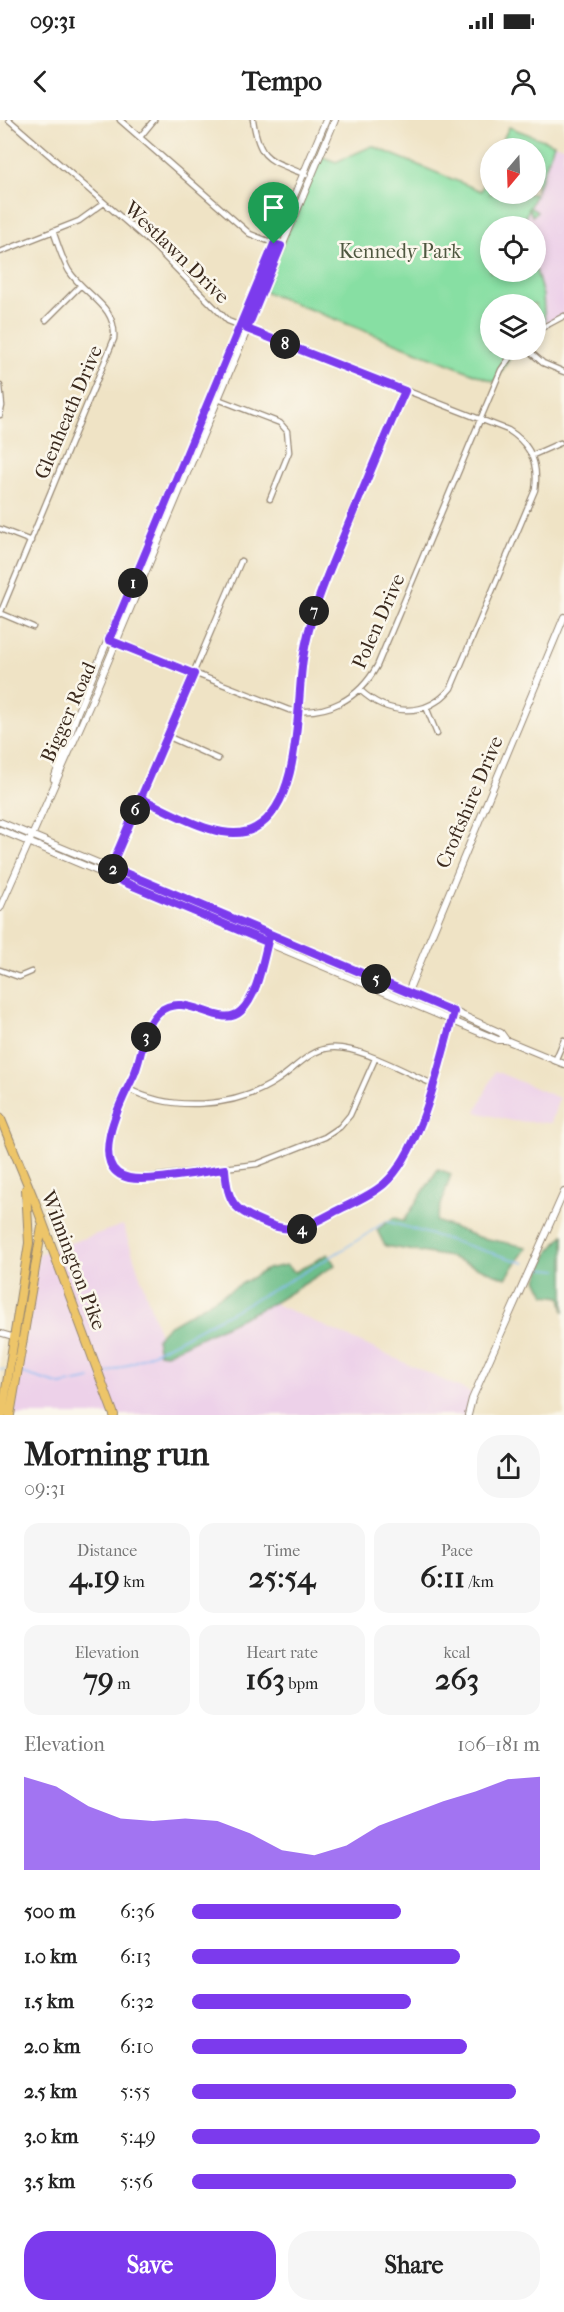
<!DOCTYPE html>
<html lang="en">
<head>
<meta charset="utf-8">
<style>
  body { margin:0; font-family:"IM FELL French Canon",serif; background:#f6f6f6; color:#222; height:100vh; display:flex; flex-direction:column; font-size:22px; white-space:nowrap }
  * { box-sizing:border-box; margin:0 }
  p { font-size:20px; color:#767676 }
  .icon { flex:none; width:33px; height:33px; fill:none; stroke:currentColor; stroke-width:2; stroke-linecap:round; stroke-linejoin:round }
  .map { position:relative; height:1295px; overflow:hidden }
  .drawer { display:flex; flex-direction:column; background:#fff; flex:1 }
  .drawer>* { flex:none }
  .needle { width:39px; rotate:199deg }
  .buttons { position:absolute; left:480px; top:18px; display:grid; gap:12px }
  .buttons a { display:grid; place-items:center; width:66px; height:66px; border-radius:50%; background:#fff; box-shadow:0 3px 9px #0003; font-size:30px }
  .pin { position:absolute; display:grid; place-items:center; width:51px; height:51px; color:#fff; margin:-62px -26px; border-radius:50% 50% 50% 0; rotate:-45deg; box-shadow:0 0 6px #0007 }
  .pin .icon { rotate:45deg }
  .km { position:absolute; width:30px; height:30px; margin:-15px; border-radius:50%; background:#222; color:#fff; font-size:16px; line-height:30px; text-align:center }
  .round { display:grid; place-items:center; flex:none; width:63px; height:63px; border-radius:24px; background:#f6f6f6 }
  .headline { display:flex; align-items:center; justify-content:space-between; height:102px; padding:0 24px }
  h1 { font-size:33px; font-weight:800; line-height:45px }
  .figures { display:grid; grid-template-columns:repeat(3,1fr); gap:9px; height:102px; padding:6px 24px }
  .figures div { display:grid; align-content:center; border-radius:15px; background:#f6f6f6; text-align:center }
  .figures b { font-size:30px; font-weight:800 }
  .figures small { font-size:16px; font-weight:400 }
  .figures p { font-size:16px }
  .chart { height:168px; padding:12px 24px }
  .chart p { display:flex; justify-content:space-between }
  .chart svg { width:100%; height:108px; margin-top:6px; fill:#7c3aed; opacity:.7 }
  .cta { display:flex; gap:12px; margin-top:auto; padding:12px 24px }
  .cta a { flex:1; height:69px; border-radius:24px; background:#7c3aed; color:#fff; font-size:24px; font-weight:800; line-height:69px; text-align:center }
  .cta a+a { background:#f6f6f6; color:#222 }
  ul { padding:0 24px; list-style:none; font-size:20px }
  li { display:grid; grid-template-columns:96px 72px 1fr; align-items:center; height:45px }
  li i { height:15px; border-radius:8px; background:#7c3aed }
  .status { display:flex; justify-content:space-between; align-items:center; height:42px; padding:0 30px; background:#fff; direction:ltr }
  .status svg { height:16px; fill:currentColor }
  header { display:flex; justify-content:space-between; align-items:center; height:78px; padding:0 24px; background:#fff; font-size:27px; font-weight:800 }
  .map>svg:first-child { display:block }
</style>
</head>
<body>
<div class="status"><b>09:31</b><svg viewBox="0 0 49 12"><path d="M0 12V9h3v3zM5 12V6h3v6zM10 12V3h3v9zM15 12V0h3v12zM26 1h20v11H26zM47 4h2v5h-2z"/></svg></div>
<header><svg class="icon" aria-label="back" viewBox="0 0 24 24"><path d="M15 5l-7 7 7 7"/></svg>Tempo<svg class="icon" aria-label="person" viewBox="0 0 24 24"><circle cx="12" cy="8" r="4"/><path d="M4 21q1-7 8-7t8 7"/></svg></header>
<div class="map">
<svg width="564" height="1295" viewBox="0 0 564 1295">
  <rect width="100%" height="100%" fill="#fbf7ec"/>
  <filter id="ink" filterUnits="userSpaceOnUse"><feTurbulence type="fractalNoise" baseFrequency=".0167" numOctaves="2"/><feDisplacementMap in="SourceGraphic" scale="12" xChannelSelector="R" yChannelSelector="G"/><feConvolveMatrix kernelMatrix="1 2 1 2 8 2 1 2 1" color-interpolation-filters="sRGB"/></filter>
  <filter id="wash" filterUnits="userSpaceOnUse"><feTurbulence type="fractalNoise" baseFrequency=".008" numOctaves="4" result="noise"/><feDisplacementMap in="SourceGraphic" scale="24" xChannelSelector="R" yChannelSelector="G"/><feGaussianBlur stdDeviation="1.35" result="paint"/><feColorMatrix in="noise" values="0 0 0 0 0 0 0 0 0 0 0 0 0 0 0 0 0 1.4 0 .05"/><feComposite in="paint" operator="in"/></filter>
  <g filter="url(#wash)">
    <rect width="100%" height="100%" fill="#efe3c5"/>
    <!-- built -->
    <path fill="#edd1e9" d="M554,24l10,3v169l-19,8 -2,-28 -7,-26v-44h-14z
      M495,951l64,27 -8,25 -39,-2 -36,-9z
      M123,1105l43,128 105,-51 203,92 -6,21h-454l24,-161z"/>
    <!-- green -->
    <path fill="#87dfa3" stroke="#618460" stroke-width="1.5" d="M509,7l45,17 -18,48v-44h-37z
      M372,26l109,45 9,-21v24h45l-5,13 7,5 -5,4 -3,-8 -7,18h-32v46l46,-2 7,26 2,28 -9,7v-27h-46v46h25l-20,32 -232,-91 57,-135 16,6z"/>
    <!-- forest -->
    <path fill="#6dbe89" stroke="#547454" stroke-width="1.5" d="M438,1049l13,5 -15,47 42,16 49,10 -21,31 -56,-21 -65,-11 -8,-16 17,-13 10,4z
      M564,1115v77l-3,-15 -16,-2 -8,-16 13,-29z
      M328,1134l7,11 -60,37 -109,52 -7,-1 -3,-14 12,-13 99,-57 19,-4 9,7z"/>
    <g fill="none" stroke-linecap="round" stroke-linejoin="round">
      <!-- stream -->
      <path stroke="#83b9f2" stroke-width="1.5" d="M538,1148l20,2
        M0,1249l5,1
        M19,1252l42,13 30,-6
        M108,1253c33,-13 64,-29 95,-46 62,-33 125,-65 183,-106l139,42"/>
    </g>
  </g>
  <g filter="url(#ink)">
    <g fill="none" stroke-linecap="round" stroke-linejoin="round">
      <!-- minor casing -->
      <g stroke="#958672" stroke-width="7">
        <path id="minor" d="M9,0l144,125 75,76 280,109c23,14 31,34 27,60l-84,198c-25,31 -64,27 -91,2
          M120,0l130,114 31,12
          M253,0c7,43 17,39 53,55
          M140,17l14,-17
          M0,132l79,-31 25,-18
          M46,200l35,-35
          M536,211l28,-15
          M528,230l15,13 21,9
          M0,266l2,20 -2,9
          M210,276l70,27 7,8 2,21 -19,47
          M533,335l27,-12
          M0,409l31,12
          M0,493l33,14
          M0,494l114,-275c3,-34 -29,-43 -45,-68 -7,-12 -11,-27 -16,-40
          M109,520l180,70c38,6 70,-11 88,-44l124,-296 14,-20
          M426,587l11,27
          M167,616l51,23
          M140,678c30,13 83,47 115,30 47,-25 41,-123 48,-169 7,-47 27,-90 45,-134 19,-45 37,-90 57,-134
          M107,755l134,-314
          M268,820c-6,20 -10,47 -22,65 -21,30 -58,-14 -85,6 -18,13 -18,44 -26,63 -4,9 -10,16 -14,24 -11,24 -27,76 12,81l124,-15 68,-27 15,-10 10,-12 25,-56
          M0,850l19,7 12,-5
          M555,941l9,-21
          M127,968c43,24 108,20 149,-7 18,-11 33,-31 54,-33 29,-3 76,25 103,36
          M225,1049c3,37 9,41 43,55 27,11 44,0 68,-13 16,-8 34,-15 48,-27 38,-32 57,-124 71,-172
          M0,1213l14,4"/>
      </g>
      <!-- tertiary casing -->
      <g stroke="#958672" stroke-width="8">
        <path id="tertiary" d="M54,659l24,-68 248,-591
          M0,702l455,190 46,21 5,7
          M0,710l498,210h8l58,24
          M0,788l89,-201 246,-587
          M407,874l157,-377
          M468,1295l4,-16 92,-207"/>
      </g>
      <!-- primary casing -->
      <g stroke="#958672" stroke-width="10">
        <path id="primary" d="M0,997l35,85 79,213
          M2,1295l27,-172 -3,-54
          M10,1295l32,-188"/>
      </g>
      <!-- minor -->
      <use href="#minor" stroke="#fff" stroke-width="4.5"/>
      <!-- tertiary -->
      <use href="#tertiary" stroke="#fff" stroke-width="6"/>
      <!-- primary -->
      <use href="#primary" stroke="#edc569" stroke-width="8"/>
    </g>
  </g>
  <g fill="none" stroke-linecap="round" stroke-linejoin="round" filter="url(#ink)">
    <!-- route casing -->
    <g stroke="#fff" stroke-width="12">
      <path id="route" d="M274,124l-165,396 85,34 -83,193 159,67c-7,23 -11,60 -29,77 -21,20 -55,-22 -82,1 -18,16 -16,47 -27,67 -11,22 -46,90 -3,99 21,4 72,-6 96,-9 3,36 9,41 43,55 27,11 44,0 68,-13 16,-8 34,-15 48,-27 38,-33 56,-124 70,-172l-184,-78 -3,8 -160,-67c12,-25 22,-51 33,-77 30,13 84,48 115,30 47,-25 41,-122 48,-169 7,-47 27,-90 45,-134 19,-45 37,-90 57,-134l-158,-62 34,-83 -7,-2"/>
    </g>
    <!-- route -->
    <use href="#route" stroke="#7c3aed" stroke-width="8"/>
  </g>
  <g text-anchor="middle" stroke-width="5" stroke-linejoin="round" paint-order="stroke">
    <!-- park labels -->
    <g font-size="20" fill="#4e573f" stroke="#fbf7ec">
      <text x="400" y="138">Kennedy Park</text>
    </g>
    <!-- street labels -->
    <g font-size="20" fill="#3b2a1e" stroke="#fbf7ec">
      <text transform="translate(177 132) rotate(44)" y="7">Westlawn Drive</text>
      <text transform="translate(68 292) rotate(-67)" y="7">Glenheath Drive</text>
      <text transform="translate(378 501) rotate(-66)" y="7">Polen Drive</text>
      <text transform="translate(68 592) rotate(-66)" y="7">Bigger Road</text>
      <text transform="translate(469 682) rotate(-67)" y="7">Croftshire Drive</text>
      <text transform="translate(74 1140) rotate(69)" y="7">Wilmington Pike</text>
    </g>
  </g>
</svg>
<div class="buttons">
<a><svg class="needle" viewBox="-14 -14 28 28"><path d="M0-13l5 13h-10z" fill="#e53935"/><path d="M0 13l5-13h-10z" fill="#767676"/></svg></a>
<a><svg class="icon" aria-label="locate" viewBox="0 0 24 24"><circle cx="12" cy="12" r="6"/><path d="M12 2v4M12 18v4M2 12h4M18 12h4"/></svg></a>
<a><svg class="icon" aria-label="layers" viewBox="0 0 24 24"><path d="M12 4l9 5-9 5-9-5zM3 14l9 5 9-5"/></svg></a>
</div>
<div class="pin" style="left:274px;top:124px;background:#1e9e55"><svg class="icon" aria-label="arrive" viewBox="0 0 24 24"><path d="M6 21V4h12l-3 4 3 4H6"/></svg></div>
<b class="km" style="left:133px;top:463px">1</b>
<b class="km" style="left:113px;top:749px">2</b>
<b class="km" style="left:146px;top:917px">3</b>
<b class="km" style="left:302px;top:1109px">4</b>
<b class="km" style="left:376px;top:859px">5</b>
<b class="km" style="left:135px;top:690px">6</b>
<b class="km" style="left:314px;top:491px">7</b>
<b class="km" style="left:285px;top:224px">8</b>
</div>
<section class="drawer">
<div class="headline"><div><h1>Morning run</h1><p>09:31</p></div><a class="round"><svg class="icon" aria-label="share" viewBox="0 0 24 24"><path d="M12 15V3M7 8l5-5 5 5M5 13v7h14v-7"/></svg></a></div>
<div class="figures">
<div><p>Distance</p><b>4.19<small> km</small></b></div>
<div><p>Time</p><b>25:54</b></div>
<div><p>Pace</p><b>6:11<small> /km</small></b></div>
</div>
<div class="figures">
<div><p>Elevation</p><b>79<small> m</small></b></div>
<div><p>Heart rate</p><b>163<small> bpm</small></b></div>
<div><p>kcal</p><b>263</b></div>
</div>
<div class="chart"><p><span>Elevation</span>106–181 m</p>
<svg viewBox="0 0 160 44" preserveAspectRatio="none"><path d="M0 44V6L10 10L20 18L30 23L40 24L50 23L60 24L70 29L80 36L90 38L100 34L110 26L120 21L130 16L140 12L150 7L160 6V44z"/></svg>
</div>
<ul>
<li><b>500 m</b>6:36<i style="width:60%"></i></li>
<li><b>1.0 km</b>6:13<i style="width:77%"></i></li>
<li><b>1.5 km</b>6:32<i style="width:63%"></i></li>
<li><b>2.0 km</b>6:10<i style="width:79%"></i></li>
<li><b>2.5 km</b>5:55<i style="width:93%"></i></li>
<li><b>3.0 km</b>5:49<i style="width:100%"></i></li>
<li><b>3.5 km</b>5:56<i style="width:93%"></i></li>
</ul>
<div class="cta"><a>Save</a><a>Share</a></div>
</section>
</body>
</html>
